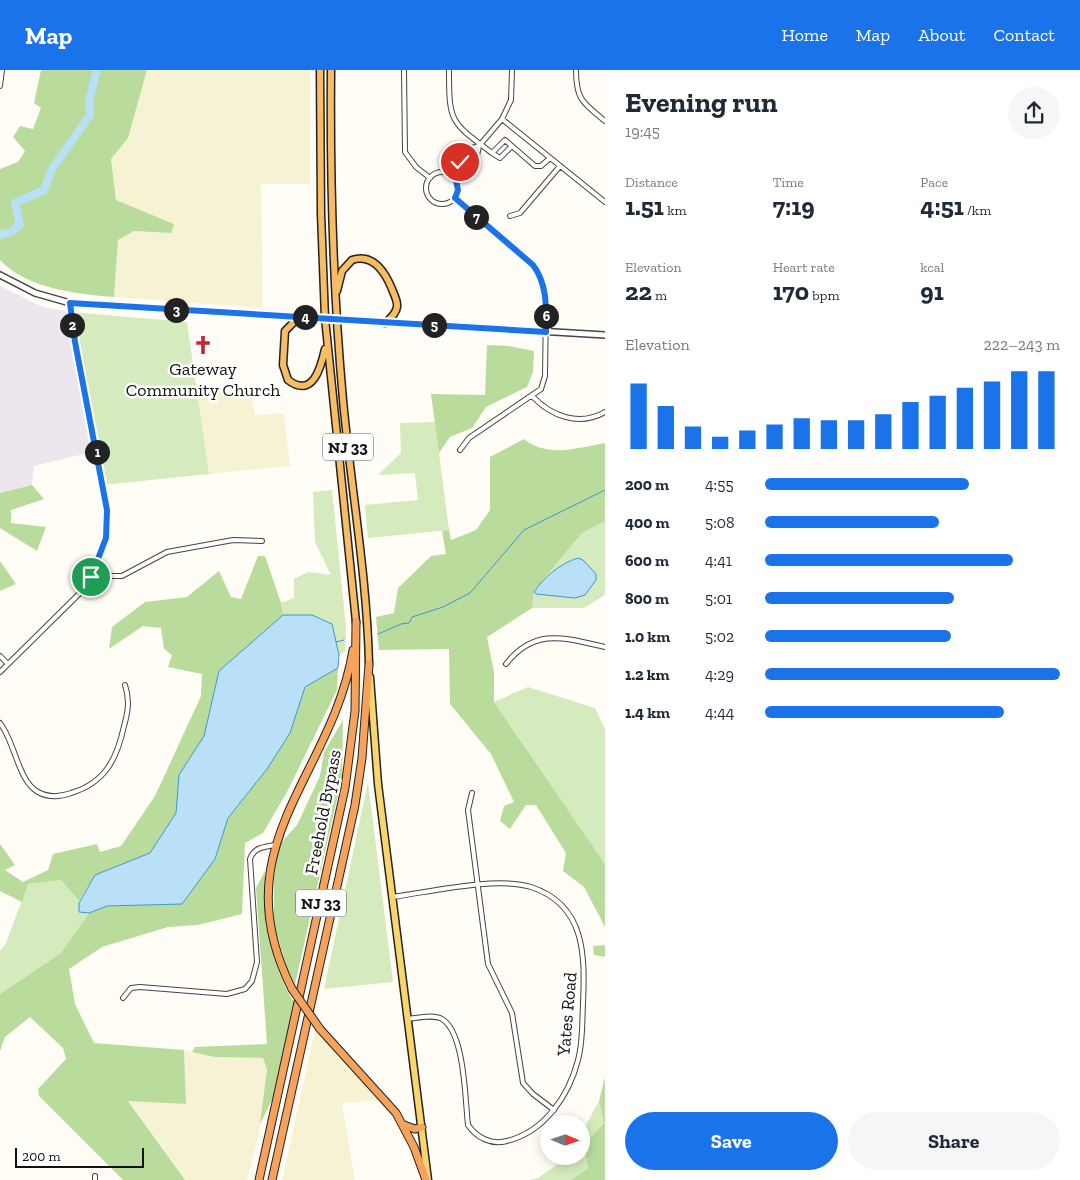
<!DOCTYPE html>
<html lang="en">
<head>
<meta charset="utf-8">
<style>
  body { margin:0; font-family:"Zilla Slab",serif; background:#f6f6f7; color:#1f2937; height:100vh; display:flex; flex-direction:column; font-size:19px; white-space:nowrap }
  * { box-sizing:border-box; margin:0 }
  p { font-size:16px; color:#747a83 }
  .icon { flex:none; width:28px; height:28px; fill:none; stroke:currentColor; stroke-width:2; stroke-linecap:round; stroke-linejoin:round }
  .map { position:relative; flex:1; overflow:hidden }
  .panel { display:flex; flex-direction:column; background:#fff; width:475px }
  .panel>* { flex:none }
  .needle { width:32px; rotate:92deg }
  .tools { position:absolute; left:540px; top:1045px; display:grid; gap:10px }
  .tools a { display:grid; place-items:center; width:50px; height:50px; border-radius:50%; background:#fff; box-shadow:0 2px 12px #0003; font-size:25px }
  .scale { position:absolute; left:15px; bottom:12px; width:129px; box-sizing:border-box; padding-left:5px; border:2px solid #111; border-top:0; font-size:14px; line-height:18px; white-space:nowrap; color:#111; -webkit-text-stroke:4px #fff; paint-order:stroke }
  .pin { position:absolute; display:grid; place-items:center; width:42px; height:42px; color:#fff; margin:-21px; border:2px solid #fff; border-radius:50%; box-shadow:0 1px 5px #0007 }
  .km { position:absolute; width:25px; height:25px; margin:-12px; border-radius:50%; background:#222; color:#fff; font-size:14px; line-height:25px; text-align:center }
  .round { display:grid; place-items:center; flex:none; width:52px; height:52px; border-radius:26px; background:#f6f6f7 }
  .summary { display:flex; align-items:center; justify-content:space-between; height:85px; padding:0 20px }
  h1 { font-size:28px; font-weight:800; line-height:38px }
  .figures { display:grid; grid-template-columns:repeat(3,1fr); gap:8px; height:85px; padding:5px 20px }
  .figures div { display:grid; align-content:center }
  .figures b { font-size:25px; font-weight:800 }
  .figures small { font-size:14px; font-weight:400 }
  .figures p { font-size:14px }
  .chart { height:140px; padding:10px 20px }
  .chart p { display:flex; justify-content:space-between }
  .chart svg { width:100%; height:90px; margin-top:5px; stroke:#1a73e8; stroke-width:6 }
  .cta { display:flex; gap:10px; margin-top:auto; padding:10px 20px }
  .cta a { flex:1; height:58px; border-radius:30px; background:#1a73e8; color:#fff; font-size:20px; font-weight:800; line-height:58px; text-align:center }
  .cta a+a { background:#f6f6f7; color:#1f2937 }
  ul { padding:0 20px; list-style:none; font-size:16px }
  li { display:grid; grid-template-columns:80px 60px 1fr; align-items:center; height:38px }
  li i { height:12px; border-radius:6px; background:#1a73e8 }
  header { display:flex; align-items:center; gap:30px; box-sizing:border-box; height:70px; padding:0 25px; background:#1a73e8; color:#fff }
  header strong { font-size:24px }
  nav { display:flex; gap:28px; margin-inline-start:auto; font-size:18px }
  main { display:flex; flex:1; min-height:0 }
  .map>svg:first-child { display:block }
</style>
</head>
<body>
<header>
<strong>Map</strong>
<nav><a>Home</a><a>Map</a><a>About</a><a>Contact</a></nav>
</header>
<main>
<div class="map">
<svg width="605" height="1110" viewBox="0 0 605 1110">
  <rect width="100%" height="100%" fill="#fffdf5"/>
  <!-- industrial -->
  <path fill="#eee6ef" d="M0,216l43,21 27,5 26,139 -62,15 -2,19 -32,8z"/>
  <!-- farmland -->
  <path fill="#f6f3d4" d="M147,0h163v114h-49l2,124 -149,-11 4,-57 16,-9 37,2 -55,-33 -5,-41 17,-21z
    M251,321l4,24 29,-2 6,53 -81,8 -12,-81z
    M315,961l65,69 -38,3 13,77h-73z
    M184,980l31,7 48,1 2,4 2,7 -7,61 -13,50h-62l-57,-80 58,4z"/>
  <!-- green -->
  <path fill="#d5ebbd" d="M70,242l117,10 22,152 -106,11z
    M435,352l14,108 -81,8 -3,-33 53,-5 -3,-27 -37,2 23,-22 -1,-30z
    M332,420l14,137 -1,25 -6,3 -7,-31 -20,-9h-29l-2,-12 13,-5v-19l14,-7 23,3 -16,-33 -2,-50z
    M605,451v74l-21,13h-52l2,-17 48,-58z
    M528,617l67,21 10,21v135l-111,-162z
    M368,712l25,200 -69,7z
    M61,810l18,21v11l10,1 -28,40 -61,41v-43l6,-8 22,-59z
    M599,1031l5,22 -20,22 4,23 -17,12h-42l9,-2 31,-22h12v-22z"/>
  <!-- forest -->
  <path fill="#b9dc9c" d="M41,0h106l-19,68 -17,21 5,41 58,24 -3,9 -37,-2 -16,9 -4,57c-37,-3 -87,-8 -114,-37v-91l18,-7 7,-11 -12,-14 7,-11 13,3 8,-21 -7,-5z
    M487,275l22,1 25,5 -1,21 -6,15 -41,20 -14,21 -22,9 -11,16 -8,-59 54,1z
    M524,369c23,19 54,9 81,4v78l-23,12 -48,58 -2,17 -45,29 7,35v30l111,162v63l-21,-40 -21,-16 3,-18 -30,-48h-10l-16,24 -10,-8 4,-15 10,-4 -23,-48 -41,-50 -1,-55 -70,1 -3,-33 18,-4 4,-25 33,-32 15,-2 -4,-23 7,-1 2,10 25,-10 14,-20v-53z
    M32,415l12,14 -33,11v13l35,4 -9,24 -37,-23v-35z
    M258,486h7l16,47 2,12 -64,56 -15,65 -25,39 -3,38 -26,40 -55,22 -16,26 -18,-21 -33,4 -6,18 -22,-11v-47l15,21 -10,5 18,12 25,-12 5,-16 44,-10 3,8 21,-6 34,-50 46,-100 1,-22 -34,-7 4,-12 -8,-6 -3,-21 -18,-2 -34,23 3,-22 33,-25 42,-5 32,-26 12,26 10,2z
    M0,491l16,23 -16,7z
    M338,598l-1,22 -50,102 -24,41 -18,10 -3,71 -44,11 -30,2 -66,20 -33,22 6,35 19,39 90,7 2,54 -58,-3 57,79h-62l-84,-84 -1,-7 28,-30 -3,-11 -33,-31 -25,20 -5,14v-57l61,-41 28,-40 18,-7 75,-2 33,-45 13,-41 39,-49 23,-36 15,-46z
    M343,650l-1,57 -47,207 -8,-16 -13,-43v-46l5,-34 18,-20 23,-49 4,-24z
    M265,801c1,50 3,90 30,133l-23,96 -12,24 7,-55 -4,-11 -48,-1 -23,-5 3,-5 72,-3 -11,-156z
    M605,875v12l-11,-2 -1,-9z
    M605,1007v103h-34l17,-12 -4,-23 20,-22 -5,-22z"/>
  <!-- water -->
  <path fill="#b9e0f7" stroke="#3f96cf" d="M578,488l5,2 13,14v6l-11,15 -10,3 -39,-4 -2,-2c10,-15 27,-29 44,-34z
    M283,545h29l20,9 7,31 -1,13 -33,19 -15,46 -23,36 -39,49 -13,41 -33,45 -75,2 -18,7 -10,-1v-9l16,-28 55,-22 26,-40 3,-38 25,-39 15,-65z"/>
  <g fill="none" stroke-linecap="round" stroke-linejoin="round">
    <!-- stream -->
    <path stroke="#3f96cf" stroke-width="1" d="M378,564l23,-10 8,-1 3,-6 31,-10 27,-14 54,-63 81,-40
      M336,572l8,-2"/>
    <!-- river -->
    <path stroke="#b9e0f7" stroke-width="8" d="M0,165l11,-3 9,-7 -5,-22 29,-13 8,-21 38,-54 -1,-15 8,-30"/>
    <!-- minor casing -->
    <g stroke="#444" stroke-width="6">
      <path id="minor" d="M404,0l1,82 11,15 14,11
        M449,0c0,52 1,52 43,83l13,-13 30,26h6l9,-8
        M576,0c0,30 7,33 29,51
        M0,16l2,-16
        M502,49l103,83
        M492,83l8,5 12,-12
        M467,97l9,-10
        M426 118a16 16 0 1 1 32 0a16 16 0 1 1-32 0Z
        M450,104l22,-26 7,-2 23,-27 9,-19 1,-30
        M456,110l20,-20 3,-14
        M455,128l78,67 7,9 3,10 3,23 -1,69 -4,13 -72,49 -9,12
        M510,146l10,-3 40,-47
        M532,326c19,20 47,31 73,16
        M95,500l13,6h14l45,-24 66,-12 29,1
        M0,586l8,8
        M506,594c29,-37 59,-26 99,-17
        M0,602l80,-79 15,-23 11,-32v-38l-31,-158 -5,-39
        M0,653c15,19 18,58 38,69 11,6 22,5 33,1 34,-10 46,-34 53,-67 4,-14 6,-26 1,-41
        M472,723l-4,17 20,154 24,49 11,70 10,11 21,16
        M392,827c38,-5 104,-21 139,-10 55,18 54,69 52,117 -1,18 0,38 -5,56 -9,36 -34,72 -71,81 -16,4 -30,-3 -39,-16 -3,-25 -3,-92 -26,-106 -9,-5 -24,-1 -34,0
        M123,928l8,-10 9,-1 87,7 18,-5 7,-8 5,-19 -7,-103c4,-12 14,-12 25,-14
        M95,1106v4"/>
    </g>
    <!-- tertiary casing -->
    <g stroke="#444" stroke-width="8">
      <path id="tertiary" d="M0,205l35,18 35,10 535,32"/>
    </g>
    <!-- primary casing -->
    <g stroke="#222" stroke-width="9">
      <path id="primary" d="M370,607l8,107 50,396"/>
    </g>
    <!-- trunk casing -->
    <g stroke="#222" stroke-width="9">
      <path id="trunk" d="M320,0l1,144 4,104 31,304
        M331,0c-1,110 2,220 12,330 8,88 24,176 26,264
        M337,221l5,-20 10,-11c21,-7 33,12 40,29 2,6 6,12 5,18 -1,7 -7,12 -12,16
        M299,247l-14,14 -2,34 5,15c25,19 33,-13 37,-31"/>
    </g>
    <!-- motorway casing -->
    <g stroke="#222" stroke-width="9">
      <path id="motorway" d="M292,919c-72,-143 40,-211 61,-339
        M320,959l76,84 18,34 12,33
        M404,1055l11,4 7,-2
        M259,1110l86,-392 10,-77 1,-89
        M272,1110l83,-375 7,-47 7,-94"/>
    </g>
    <!-- minor -->
    <use href="#minor" stroke="#fff" stroke-width="4"/>
    <!-- tertiary -->
    <use href="#tertiary" stroke="#fff" stroke-width="5"/>
    <!-- primary -->
    <use href="#primary" stroke="#f9d66b" stroke-width="6"/>
    <!-- trunk -->
    <use href="#trunk" stroke="#f7bc64" stroke-width="6"/>
    <!-- motorway -->
    <use href="#motorway" stroke="#f5a25d" stroke-width="7"/>
    <!-- motorway-bridge casing -->
    <g stroke="#222" stroke-width="9" stroke-linecap="butt">
      <path id="motorway-bridge" d="M292,919l28,40"/>
    </g>
    <!-- motorway-bridge -->
    <use href="#motorway-bridge" stroke="#f5a25d" stroke-width="7"/>
  </g>
  <g fill="none" stroke-linecap="round" stroke-linejoin="round">
    <!-- route casing -->
    <g stroke="#fff" stroke-width="10">
      <path id="route" d="M91,507l15,-39 1,-28 -32,-168 -5,-39 476,29c0,-23 2,-47 -13,-67l-78,-67 3,-8 -2,-10 10,-12 -6,-6"/>
    </g>
    <!-- route -->
    <use href="#route" stroke="#1a73e8" stroke-width="6"/>
  </g>
  <!-- icons -->
  <defs>
    <g id="church-bare" transform="scale(1.5)"><path d="M-1.2-6h2.4v3.5h3.3v2.4h-3.3V6h-2.4V-.1h-3.3v-2.4h3.3Z" fill="#c4262e" stroke="#fff" stroke-width="2.5" paint-order="stroke"/></g>
  </defs>
  <g fill-rule="evenodd">
    <use href="#church-bare" x="203" y="275"/>
  </g>
  <g text-anchor="middle" stroke-width="5" stroke-linejoin="round" paint-order="stroke">
    <!-- shield labels -->
    <g fill="#fff" stroke="#585858" stroke-width="1">
      <rect x="323" y="363.5" width="50" height="27" rx="4"/>
      <rect x="296" y="819.5" width="50" height="27" rx="4"/>
    </g>
    <g font-size="16" font-weight="bold" fill="#111">
      <text x="348" y="383">NJ 33</text>
      <text x="321" y="839">NJ 33</text>
    </g>
    <!-- poi labels -->
    <g font-size="18" fill="#111" stroke="#fff">
      <text x="203" y="305">Gateway<tspan x="203" dy="21">Community Church</tspan></text>
    </g>
    <!-- street labels -->
    <g font-size="18" fill="#111" stroke="#fff">
      <text transform="translate(323 742) rotate(-79)" y="6">Freehold Bypass</text>
      <text transform="translate(567 944) rotate(-85)" y="6">Yates Road</text>
    </g>
  </g>
</svg>
<div class="tools">
<a><svg class="needle" viewBox="-14 -14 28 28"><path d="M0-13l5 13h-10z" fill="#e53935"/><path d="M0 13l5-13h-10z" fill="#747a83"/></svg></a>
</div>
<div class="scale">200 m</div>
<div class="pin" style="left:91px;top:507px;background:#1e9e55"><svg class="icon" aria-label="arrive" viewBox="0 0 24 24"><path d="M6 21V4h12l-3 4 3 4H6"/></svg></div>
<div class="pin" style="left:460px;top:92px;background:#d93025"><svg class="icon" aria-label="check" viewBox="0 0 24 24"><path d="M5 12l5 5 9-10"/></svg></div>
<b class="km" style="left:97px;top:382px">1</b>
<b class="km" style="left:72px;top:255px">2</b>
<b class="km" style="left:176px;top:240px">3</b>
<b class="km" style="left:305px;top:247px">4</b>
<b class="km" style="left:434px;top:255px">5</b>
<b class="km" style="left:546px;top:246px">6</b>
<b class="km" style="left:476px;top:147px">7</b>
</div>
<section class="panel">
<div class="summary"><div><h1>Evening run</h1><p>19:45</p></div><a class="round"><svg class="icon" aria-label="share" viewBox="0 0 24 24"><path d="M12 15V3M7 8l5-5 5 5M5 13v7h14v-7"/></svg></a></div>
<div class="figures">
<div><p>Distance</p><b>1.51<small> km</small></b></div>
<div><p>Time</p><b>7:19</b></div>
<div><p>Pace</p><b>4:51<small> /km</small></b></div>
</div>
<div class="figures">
<div><p>Elevation</p><b>22<small> m</small></b></div>
<div><p>Heart rate</p><b>170<small> bpm</small></b></div>
<div><p>kcal</p><b>91</b></div>
</div>
<div class="chart"><p><span>Elevation</span>222–243 m</p>
<svg viewBox="0 0 160 44" preserveAspectRatio="none"><path d="M5 44V12M15 44V23M25 44V33M35 44V38M45 44V35M55 44V32M65 44V29M75 44V30M85 44V30M95 44V27M105 44V21M115 44V18M125 44V14M135 44V11M145 44V6M155 44V6"/></svg>
</div>
<ul>
<li><b>200 m</b>4:55<i style="width:69%"></i></li>
<li><b>400 m</b>5:08<i style="width:59%"></i></li>
<li><b>600 m</b>4:41<i style="width:84%"></i></li>
<li><b>800 m</b>5:01<i style="width:64%"></i></li>
<li><b>1.0 km</b>5:02<i style="width:63%"></i></li>
<li><b>1.2 km</b>4:29<i style="width:100%"></i></li>
<li><b>1.4 km</b>4:44<i style="width:81%"></i></li>
</ul>
<div class="cta"><a>Save</a><a>Share</a></div>
</section>
</main>
</body>
</html>
